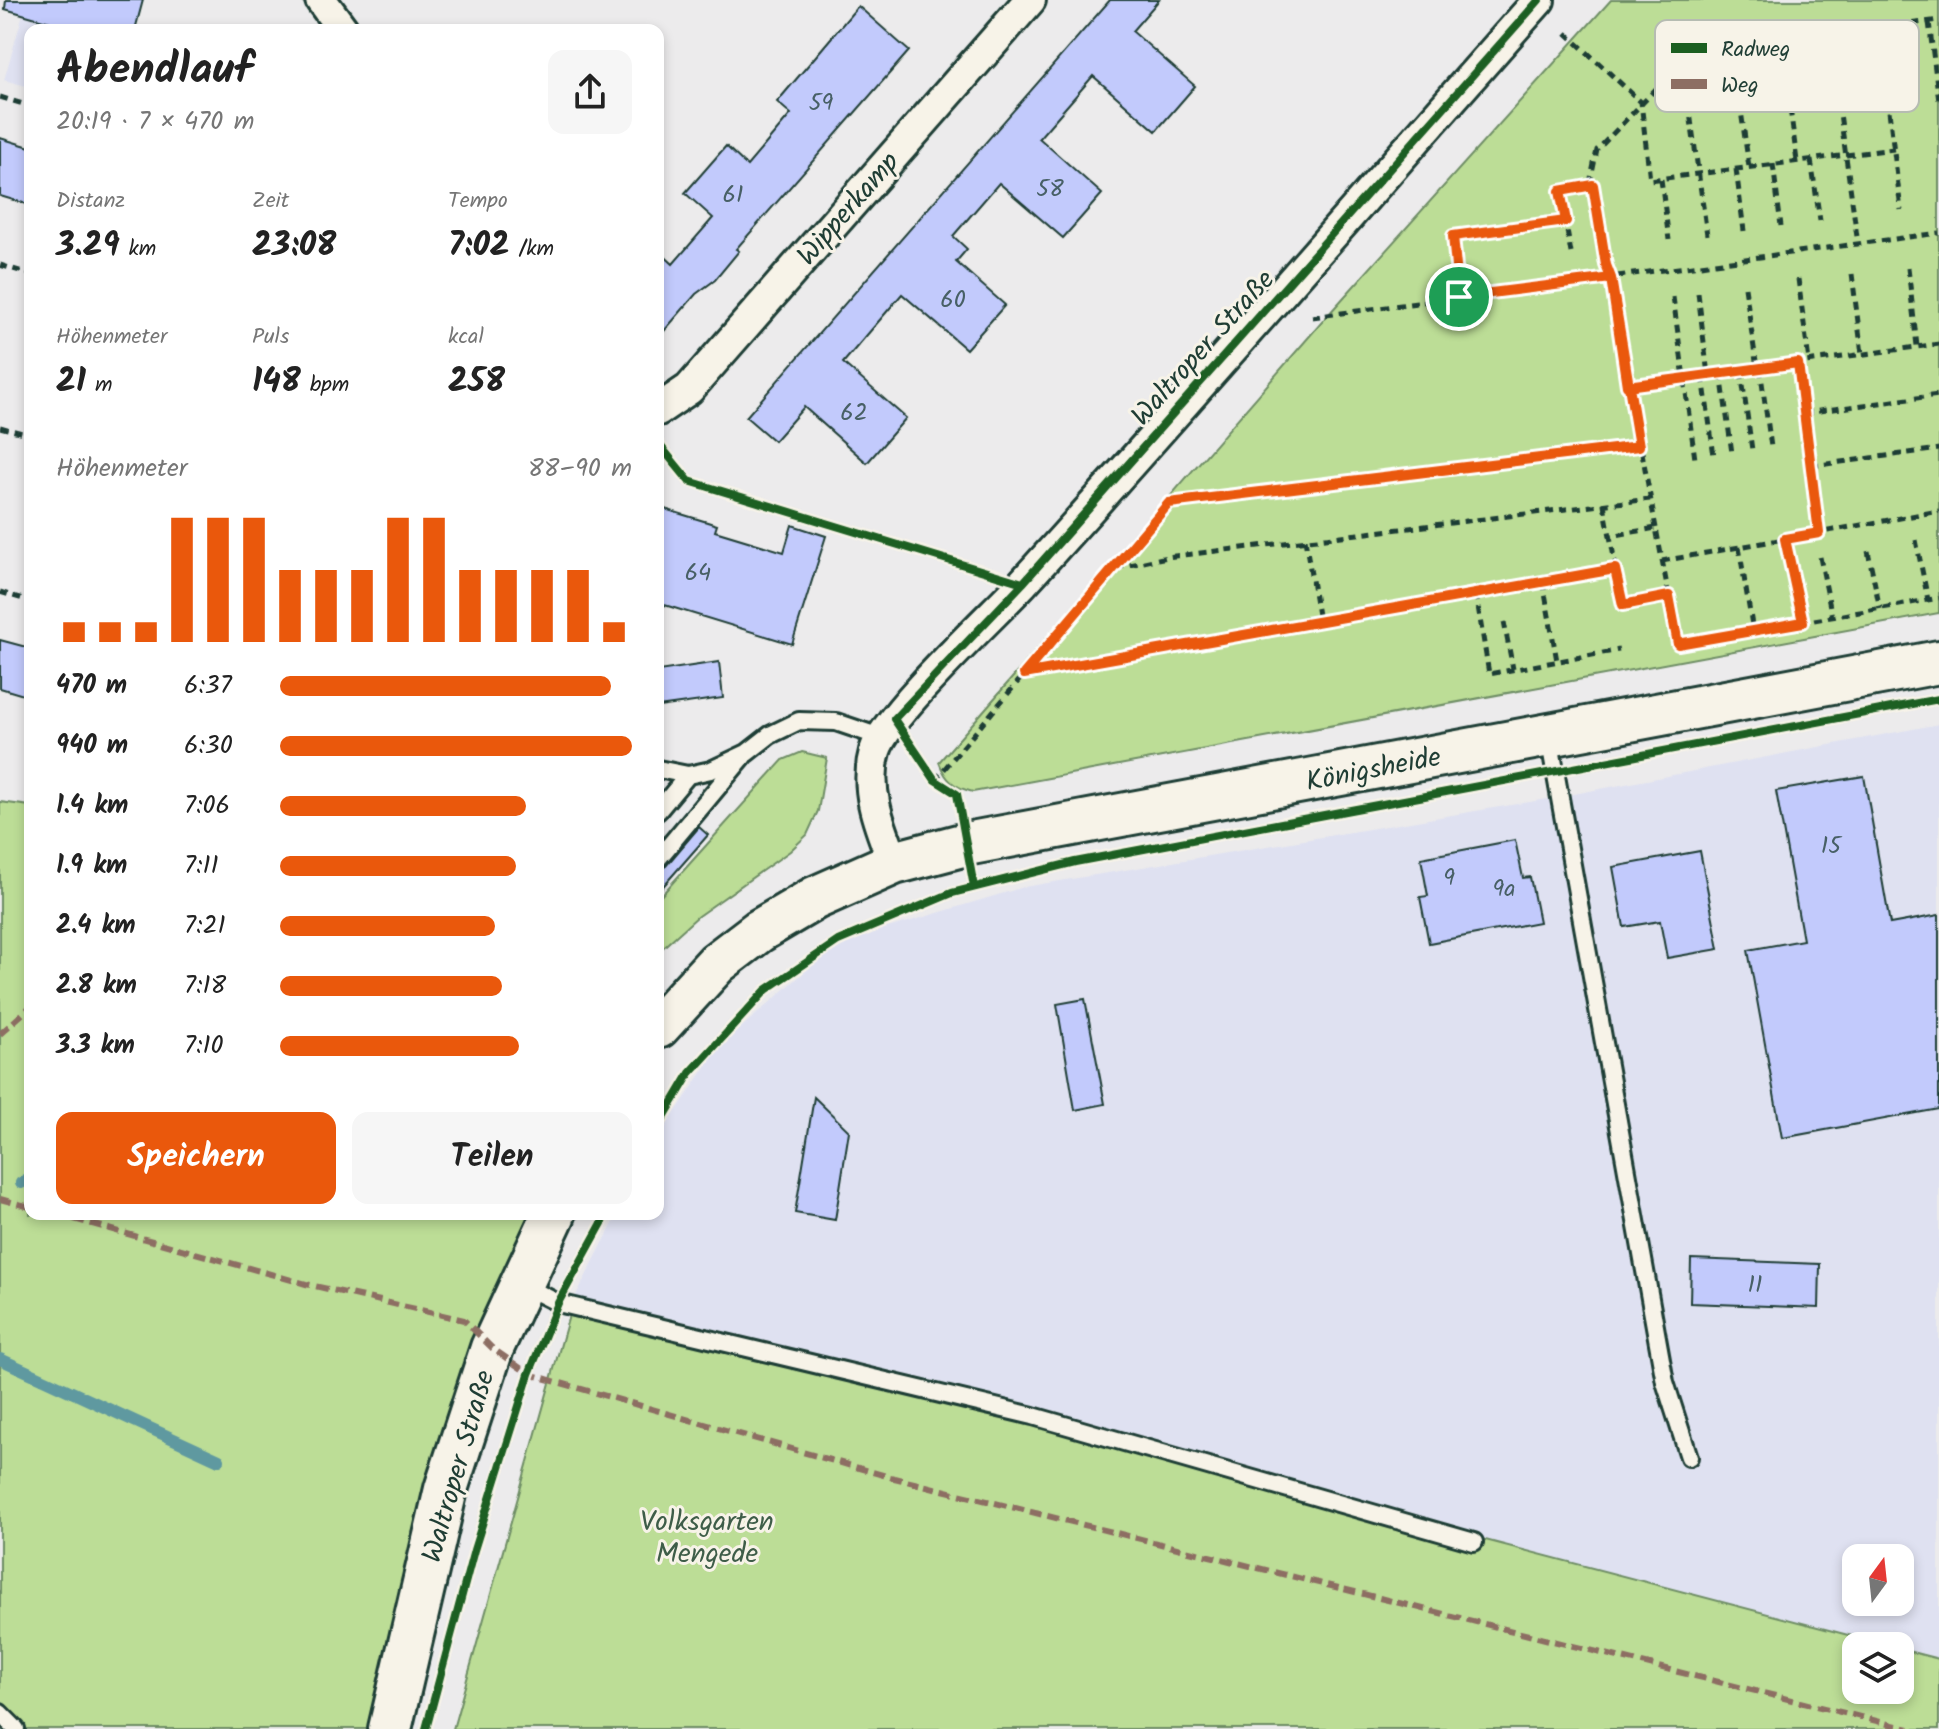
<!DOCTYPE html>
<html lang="de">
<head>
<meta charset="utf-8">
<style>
  body { margin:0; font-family:Kalam,sans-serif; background:#f6f6f6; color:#222; height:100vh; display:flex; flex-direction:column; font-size:30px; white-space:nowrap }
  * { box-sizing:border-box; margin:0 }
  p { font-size:26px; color:#767676 }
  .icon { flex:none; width:44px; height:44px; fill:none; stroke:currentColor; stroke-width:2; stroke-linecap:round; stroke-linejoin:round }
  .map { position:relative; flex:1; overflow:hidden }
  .panel { position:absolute; left:24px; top:24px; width:640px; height:1196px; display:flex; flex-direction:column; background:#fff; border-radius:16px; box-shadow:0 4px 12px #0003 }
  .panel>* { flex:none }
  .needle { width:52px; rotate:15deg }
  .buttons { position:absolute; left:1842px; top:1544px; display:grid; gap:16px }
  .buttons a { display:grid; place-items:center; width:72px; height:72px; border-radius:16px; background:#fff; box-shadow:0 4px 12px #0003; font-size:40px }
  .pin { position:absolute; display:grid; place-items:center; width:68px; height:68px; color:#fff; margin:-34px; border:4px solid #fff; border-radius:50%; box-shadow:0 2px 8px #0007 }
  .round { display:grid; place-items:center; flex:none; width:84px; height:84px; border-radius:16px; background:#f6f6f6 }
  .head { display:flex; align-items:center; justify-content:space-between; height:136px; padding:0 32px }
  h1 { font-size:44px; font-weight:700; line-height:60px }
  .stats { display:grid; grid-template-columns:repeat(3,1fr); gap:12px; height:136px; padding:8px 32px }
  .stats div { display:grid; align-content:center }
  .stats b { font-size:34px; font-weight:700 }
  .stats small { font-size:22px; font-weight:400 }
  .stats p { font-size:22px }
  .chart { height:224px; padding:16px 32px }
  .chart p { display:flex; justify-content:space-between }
  .chart svg { width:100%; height:144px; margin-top:8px; stroke:#ea580c; stroke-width:6 }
  .cta { display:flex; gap:16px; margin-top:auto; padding:16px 32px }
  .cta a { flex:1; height:92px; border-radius:16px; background:#ea580c; color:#fff; font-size:32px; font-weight:700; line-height:92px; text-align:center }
  .cta a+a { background:#f6f6f6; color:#222 }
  ul { padding:0 32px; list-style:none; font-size:26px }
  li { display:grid; grid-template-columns:128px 96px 1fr; align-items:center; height:60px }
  li i { height:20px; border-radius:10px; background:#ea580c }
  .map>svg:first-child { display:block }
</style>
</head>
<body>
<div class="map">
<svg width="1939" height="1729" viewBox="0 0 1939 1729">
  <rect width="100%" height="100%" fill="#ecebec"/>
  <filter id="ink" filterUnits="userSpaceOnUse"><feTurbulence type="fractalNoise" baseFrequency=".0125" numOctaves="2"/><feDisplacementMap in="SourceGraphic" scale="16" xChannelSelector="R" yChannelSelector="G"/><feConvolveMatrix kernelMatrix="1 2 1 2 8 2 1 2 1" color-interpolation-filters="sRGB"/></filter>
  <g filter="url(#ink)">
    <!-- built -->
    <path fill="#dfe1f1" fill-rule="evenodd" d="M27,0h116l-8,30h-105v57l-26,-7z
      M1939,724v935l-39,-10v-3h-10l-1317,-345 45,-87h40v-76l62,-92 95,-83 43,-26 166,-50 529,-89zM1856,1558h44v44h-44z"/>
    <!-- green -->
    <path fill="#bcdd96" stroke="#6e8d65" stroke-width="2" d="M1611,0h328v613l-966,179c-19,-5 -27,-11 -34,-30l389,-447z
      M802,752l25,6 -9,53 -11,24 -17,16 -92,65 -40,36v-53l125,-139z
      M0,802l30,4v408h524l-164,515h-390z
      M573,1301l1317,345h-34v44h44v-41l39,10v70h-1486z"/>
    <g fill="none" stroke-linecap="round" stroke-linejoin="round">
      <!-- stream -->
      <path stroke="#5f99a0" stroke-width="12" d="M21,1183l9,-4
        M0,1359l219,101"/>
    </g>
    <!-- building -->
    <path fill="#c2cafc" stroke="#1f3d34" stroke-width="2" d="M6,0h137l-8,30h-57l-73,-21z
      M1110,0h49l-27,31 63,55 -39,45 -63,-55 -54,62 63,56 -39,44 -64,-55 -46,53 14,13 -11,13 49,43 -39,44 -64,-55 -59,69 63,55 -39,45 -63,-56 -30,34 -28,-24z
      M858,6l51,45 -173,198 3,2 -24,29 -19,14 -38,44v-88l15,14 40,-46 -28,-25 41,-47 21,20 44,-52 -14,-12z
      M0,138l30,9v58l-30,-9z
      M658,507l59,18 -2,6 69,21 8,-27 34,11 -34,108 -134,-41z
      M0,640l30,8v49l-30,-9z
      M719,662l4,36 -65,9v-36z
      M1864,776l26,148 49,-9v194l-157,29 -34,-188 55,-10 -27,-149z
      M699,827l9,8 -50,57v-22l8,-4z
      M1515,840l8,38 7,-1 9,45 -110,21 -9,-46 8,-1 -7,-38z
      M1700,851l19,98 -52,9 -7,-37 -36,6 -11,-60z
      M1085,999l20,105 -30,6 -18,-106z
      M814,1097l35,34 -14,89 -40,-7z
      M1691,1259l129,5 -1,44 -129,-5z"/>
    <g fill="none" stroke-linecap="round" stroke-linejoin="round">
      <!-- lane casing -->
      <g stroke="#1f3d34" stroke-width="22">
        <path id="lane" d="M1549,737l116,645 24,75
          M658,769l30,6 23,-5 36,-17 23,-18 29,-14 37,1 47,16
          M658,811l30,-36
          M658,859l85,-102
          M521,1284l37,19 475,113 441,126
          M0,1713l16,16"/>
      </g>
      <!-- street casing -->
      <g stroke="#1f3d34" stroke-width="36">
        <path id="street" d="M321,0l22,30
          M658,410l31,-21 341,-389
          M894,863c-14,-36 -30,-73 -19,-112 10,-35 117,-135 147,-167 175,-192 345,-390 517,-584"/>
      </g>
      <!-- secondary casing -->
      <g stroke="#1f3d34" stroke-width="48">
        <path id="secondary" d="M658,1027l59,-64 42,-32 56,-33 79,-35 72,-19 973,-182
          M390,1729l56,-240 46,-141 62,-134"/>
      </g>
      <!-- path -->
      <path stroke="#1f3d34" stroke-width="5" stroke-dasharray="8 6" stroke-linecap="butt" d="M1929,22l10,79
        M1879,28l22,182
        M1566,33l75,69 9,78 244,-31
        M1829,34l29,210
        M1781,40l16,121
        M1732,47l17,120
        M1683,62l24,173
        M0,97l30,9
        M1811,160l9,61
        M1773,164l8,62
        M1736,169l8,62
        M1661,179l8,61
        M1571,253l-11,-62 33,-6
        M0,265l30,9
        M1908,268l9,78
        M1852,274l10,80
        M1798,279l11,82
        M1745,287l12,81
        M1698,293l10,82
        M1459,297l-6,-61 113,-15
        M1673,297l22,162
        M1312,317l627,-84
        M1798,363l21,170
        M1760,368l11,79
        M1741,371l11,79
        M1721,373l11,80
        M1703,376l11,80
        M1627,386l312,-42
        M1804,413l135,-18
        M0,427l30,8
        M1811,466l128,-17
        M1604,504l6,32
        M1656,528l-65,-350 6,-28 86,-89 19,-10 237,-31
        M1305,539l14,82
        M1785,539l18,83
        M1916,540l12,60
        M1739,547l14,84
        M1868,551l12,58
        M1820,557l12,60
        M1662,561l277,-50
        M1116,568l51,-11 483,-58
        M1543,582l14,79
        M0,592l30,9
        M1476,594l13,80 130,-24
        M1669,596l-46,9 -13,-69 46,-8 22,116 261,-46
        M1504,622l9,47
        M1024,674l591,-105
        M915,750l20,30 22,14
        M935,780l234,-277 470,-57"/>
      <!-- lane -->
      <use href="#lane" stroke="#f7f3e8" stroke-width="16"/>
      <!-- street -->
      <use href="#street" stroke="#f7f3e8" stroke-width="30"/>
      <!-- secondary -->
      <use href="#secondary" stroke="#f7f3e8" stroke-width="42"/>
      <!-- quiet -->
      <path stroke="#8d6e63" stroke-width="6" stroke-dasharray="12 6" stroke-linecap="butt" d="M0,1034l30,-27
        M0,1199l30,8
        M56,1214l250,70 158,36 28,28 37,26 361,103 1019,252"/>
      <!-- cycleway casing -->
      <g stroke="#f7f3e8" stroke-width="13">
        <path id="cycleway" d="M658,443l31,38 334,102
          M974,887l-17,-93 -22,-14 -41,-61 129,-136 516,-583
          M658,1127l32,-54 76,-83 72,-49 114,-48 123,-31 864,-163
          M426,1729l48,-179 55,-176 29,-71 49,-89"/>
      </g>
      <!-- cycleway -->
      <use href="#cycleway" stroke="#1b5e20" stroke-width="8"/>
    </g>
  </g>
  <g fill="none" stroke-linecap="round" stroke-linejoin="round" filter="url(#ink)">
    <!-- route casing -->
    <g stroke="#fff" stroke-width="16">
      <path id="route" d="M1459,297l152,-19 28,168 -470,57 -145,171 591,-105 8,36 46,-9 9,48 125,-22 -18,-83 34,-6 -21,-170 -171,23 -16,-108 -5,-13 -13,-80 -33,6 6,30 -113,15 6,61"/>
    </g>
    <!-- route -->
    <use href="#route" stroke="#ea580c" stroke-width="10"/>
  </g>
  <g text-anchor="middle" stroke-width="6" stroke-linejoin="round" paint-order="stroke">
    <!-- number labels -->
    <g font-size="24" fill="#486066">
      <text x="821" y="110">59</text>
      <text x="1050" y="196">58</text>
      <text x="733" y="202">61</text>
      <text x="953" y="307">60</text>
      <text x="854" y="420">62</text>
      <text x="698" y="580">64</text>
      <text x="1831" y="853">15</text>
      <text x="1449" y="885">9</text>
      <text x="1504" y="896">9a</text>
      <text x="1755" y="1292">11</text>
    </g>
    <!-- street labels -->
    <g font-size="28" fill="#1f3d34" stroke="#f7f3e8">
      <text transform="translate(847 208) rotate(-49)" y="10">Wipperkamp</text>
      <text transform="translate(1202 347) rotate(-48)" y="10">Waltroper Straße</text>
      <text transform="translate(1373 768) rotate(-11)" y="10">Königsheide</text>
      <text transform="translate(457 1466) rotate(-74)" y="10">Waltroper Straße</text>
    </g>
    <!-- park labels -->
    <g font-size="28" fill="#3e5d48" stroke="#f7f3e8">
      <text x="707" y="1530">Volksgarten<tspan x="707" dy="32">Mengede</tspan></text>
    </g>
  </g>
  <!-- legend -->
  <rect x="1655" y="20" width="264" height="92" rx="12" fill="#f7f3e8" stroke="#b6bcb2" stroke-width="2"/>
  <rect x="1671" y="43" width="36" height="10" fill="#1b5e20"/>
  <rect x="1671" y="79" width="36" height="10" fill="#8d6e63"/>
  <g font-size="22" fill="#1f3d34">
    <text x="1721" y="56">Radweg</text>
    <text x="1721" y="92">Weg</text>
  </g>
</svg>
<div class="buttons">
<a><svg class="needle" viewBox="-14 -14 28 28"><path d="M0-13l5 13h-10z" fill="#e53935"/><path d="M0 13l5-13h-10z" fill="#767676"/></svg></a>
<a><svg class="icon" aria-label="layers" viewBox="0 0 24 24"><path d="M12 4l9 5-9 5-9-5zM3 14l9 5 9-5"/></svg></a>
</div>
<div class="pin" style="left:1459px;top:297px;background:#1e9e55"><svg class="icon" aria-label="arrive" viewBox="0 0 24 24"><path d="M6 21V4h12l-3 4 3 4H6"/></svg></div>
<section class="panel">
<div class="head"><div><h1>Abendlauf</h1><p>20:19 · 7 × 470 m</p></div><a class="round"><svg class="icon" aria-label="share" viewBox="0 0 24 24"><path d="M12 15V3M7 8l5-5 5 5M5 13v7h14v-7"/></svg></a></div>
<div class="stats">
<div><p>Distanz</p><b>3.29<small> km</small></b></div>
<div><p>Zeit</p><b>23:08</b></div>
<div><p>Tempo</p><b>7:02<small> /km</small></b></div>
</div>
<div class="stats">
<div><p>Höhenmeter</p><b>21<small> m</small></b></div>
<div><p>Puls</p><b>148<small> bpm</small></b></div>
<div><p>kcal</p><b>258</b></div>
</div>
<div class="chart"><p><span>Höhenmeter</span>88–90 m</p>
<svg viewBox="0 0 160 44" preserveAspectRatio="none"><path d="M5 44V38M15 44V38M25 44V38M35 44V6M45 44V6M55 44V6M65 44V22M75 44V22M85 44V22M95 44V6M105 44V6M115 44V22M125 44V22M135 44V22M145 44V22M155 44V38"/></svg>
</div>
<ul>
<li><b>470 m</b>6:37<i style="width:94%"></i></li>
<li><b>940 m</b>6:30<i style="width:100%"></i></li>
<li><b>1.4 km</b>7:06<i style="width:70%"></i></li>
<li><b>1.9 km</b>7:11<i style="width:67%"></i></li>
<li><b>2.4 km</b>7:21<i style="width:61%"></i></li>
<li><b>2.8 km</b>7:18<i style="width:63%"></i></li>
<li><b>3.3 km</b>7:10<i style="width:68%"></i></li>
</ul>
<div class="cta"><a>Speichern</a><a>Teilen</a></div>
</section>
</div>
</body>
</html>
